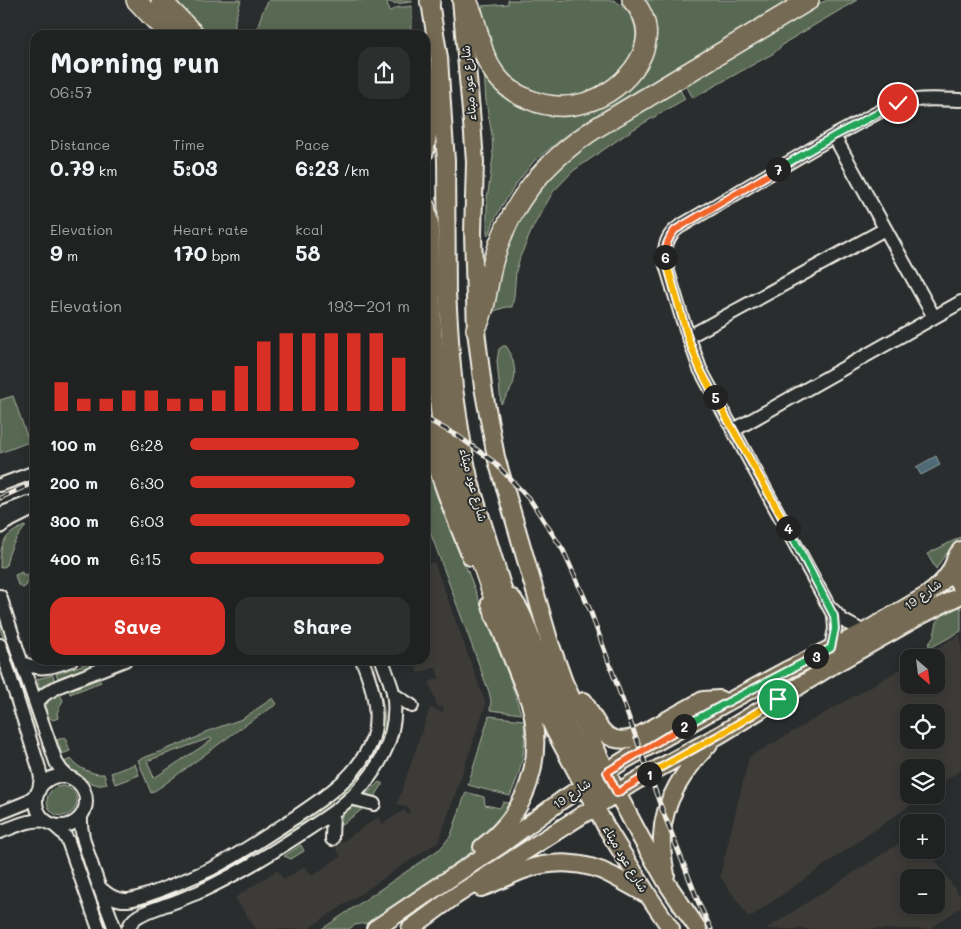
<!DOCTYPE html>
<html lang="en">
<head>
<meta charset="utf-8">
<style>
  body { margin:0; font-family:Mali,"Playpen Sans Arabic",sans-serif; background:#2d2f2f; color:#f1f3f6; height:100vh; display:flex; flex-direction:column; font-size:19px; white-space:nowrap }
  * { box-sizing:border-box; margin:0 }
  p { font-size:16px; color:#a2a4a5 }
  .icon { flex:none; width:28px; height:28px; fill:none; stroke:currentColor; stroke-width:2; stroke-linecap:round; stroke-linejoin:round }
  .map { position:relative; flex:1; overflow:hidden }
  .panel { position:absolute; left:30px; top:30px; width:400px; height:635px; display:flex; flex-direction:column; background:#202222; border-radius:15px; box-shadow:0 2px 12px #0003,0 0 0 1px #3d3f40 }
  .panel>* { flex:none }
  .needle { width:32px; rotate:152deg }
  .tools { position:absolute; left:900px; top:649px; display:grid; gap:10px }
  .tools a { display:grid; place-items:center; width:45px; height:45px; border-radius:10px; background:#202222; box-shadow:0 2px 12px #0003,0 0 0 1px #3d3f40; font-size:25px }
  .pin { position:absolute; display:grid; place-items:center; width:42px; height:42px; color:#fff; margin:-21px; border:2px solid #fff; border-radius:50%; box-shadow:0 1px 5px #0007 }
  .km { position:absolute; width:25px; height:25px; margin:-12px; border-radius:50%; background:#222; color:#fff; font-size:14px; line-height:25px; text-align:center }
  .round { display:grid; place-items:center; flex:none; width:52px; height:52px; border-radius:15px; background:#2d2f2f }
  .overview { display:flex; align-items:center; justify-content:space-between; height:85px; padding:0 20px }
  h1 { font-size:28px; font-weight:700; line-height:38px }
  .metrics { display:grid; grid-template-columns:repeat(3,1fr); gap:8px; height:85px; padding:5px 20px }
  .metrics div { display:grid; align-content:center }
  .metrics b { font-size:21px; font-weight:700 }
  .metrics small { font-size:14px; font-weight:400 }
  .metrics p { font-size:14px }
  .chart { height:140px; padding:10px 20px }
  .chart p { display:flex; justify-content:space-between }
  .chart svg { width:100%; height:90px; margin-top:5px; stroke:#d93025; stroke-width:6 }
  .primary-button { display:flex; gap:10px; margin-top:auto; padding:10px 20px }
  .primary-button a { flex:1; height:58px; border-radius:15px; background:#d93025; color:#fff; font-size:20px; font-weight:700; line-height:58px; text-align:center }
  .primary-button a+a { background:#2d2f2f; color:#f1f3f6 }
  ul { padding:0 20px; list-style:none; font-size:16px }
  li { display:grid; grid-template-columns:80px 60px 1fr; align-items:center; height:38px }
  li i { height:12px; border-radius:6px; background:#d93025 }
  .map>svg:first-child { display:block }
</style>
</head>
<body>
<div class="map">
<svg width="961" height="929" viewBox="0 0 961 929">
  <rect width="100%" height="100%" fill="#2a2d2e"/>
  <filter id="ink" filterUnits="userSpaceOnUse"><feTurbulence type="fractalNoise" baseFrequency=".02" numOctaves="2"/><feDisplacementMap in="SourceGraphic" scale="10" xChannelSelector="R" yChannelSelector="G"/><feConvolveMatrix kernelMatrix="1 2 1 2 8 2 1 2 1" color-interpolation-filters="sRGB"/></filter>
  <g filter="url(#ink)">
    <!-- built -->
    <path fill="#3c3a38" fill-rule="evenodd" d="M434,562l52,142 -47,137 -131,88h-52l-21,-31 42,-28 7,10 21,-14 7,10 29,-20 -6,-9 43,-30 5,7 21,-14 3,4 2,-1 1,-5 -13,-4 33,-96 12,4 2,-4 -2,-2 -4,2 -9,-26 10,-4 -3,-11 -18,6 -5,-13h12v-95z
      M961,634v136l-25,17v-19h-27v27h16l-176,123 -29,-42 29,-119 160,-93v21h27v-27l-15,-1zM909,712h27v28h-27z
      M909,837v13h20l32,48v9l-31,22h-164zM909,878h27v27h-27z"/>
    <!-- green -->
    <path fill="#596952" stroke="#a6ad9d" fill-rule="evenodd" d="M166,0h75l-6,20v15h-34z
      M269,0h143v2c-9,1 -18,3 -25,-1l2,11 6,-4 17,-2v13l-2,15v1h-153c1,-13 5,-24 12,-35z
      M508,0h106c43,28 15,75 -22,91 -21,9 -47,8 -67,-4 -12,-7 -22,-17 -29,-29 -9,-16 -11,-34 -14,-52l26,-2z
      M645,0h144l-190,113 -35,24 -30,24 -18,23 -15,23 -7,14 -4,12 -3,2v-36l6,-42 -1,-22 -6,-33 -2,-30 20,24 21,12 106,-24 19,-23 5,-17 -1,-24z
      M828,0h29l-71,42 -12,11 -81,45 -8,-14 132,-80z
      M679,88l6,11 -53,31 -59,41 -20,21 -19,33 -14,32 -4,14 -2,25 -2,11h-6l-12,4 -1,-5 12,-55 20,-43 33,-41 24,-19z
      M503,346h3c4,5 5,10 7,15 5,19 -1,28 -12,43l-4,-43 2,-12z
      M13,396l16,46 -29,11v-53z
      M425,462l85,217 11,35 -31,-4 1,-9 -2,-9 -64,-174z
      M26,526c-11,14 -17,22 -20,40l-6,2c0,-23 2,-34 26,-42z
      M961,537v5c-12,7 -18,15 -25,27l-9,-15z
      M22,572l1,3 3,-1 1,2h2l-3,10 -3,2 -5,-3 -3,-10z
      M961,607v24l-29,16 -4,-2 6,-9 3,-14 5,-6 12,-7z
      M0,616l12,35 -4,1 -8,-23z
      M13,658l24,68 -3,2 -24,-69z
      M94,661l1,3 -37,14 -2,-4z
      M53,675l1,4 -14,9 -3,-9z
      M99,679l2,3 -31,12 -1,-4z
      M377,680c7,23 11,44 5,67l-6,-2 -4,-63z
      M58,691l5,9 -6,13 1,5 -5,2c-14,-9 -4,-22 5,-29z
      M273,698l4,6 -32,21 -83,61 -11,7 -13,-33 60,-23 7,-5 37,-13zM210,738l2,2 -58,38 -7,-17z
      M489,716l35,4c2,29 -2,50 -14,76l-42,-11z
      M65,737l5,14 -8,3 -5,-14z
      M375,748l6,2 -11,21 -32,30 -2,-5c19,-13 30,-26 39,-48z
      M71,759c6,9 22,16 33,15l3,10c-4,1 -8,2 -12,0 -9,-2 -26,-15 -31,-22z
      M135,764l4,11 -24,9 -4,-11z
      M379,782l4,2 -11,17 -11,-3 9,-7z
      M47 801a15 15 0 1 1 30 0a15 15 0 1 1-30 0Z
      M466,792l18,5 1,8 15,3 3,-6 10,2 -29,38 -11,9 -106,72 -12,2 -6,4h-27l119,-81 10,-13z
      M331,800l3,4 -48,31 -2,-1 8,-9z
      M351,807l13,1 -24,18 2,-12z
      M301,845l3,6 -13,8 -7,-3z"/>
    <!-- water -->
    <path fill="#4f6974" stroke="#919fa2" d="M936,456l4,9 -19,10 -5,-8z"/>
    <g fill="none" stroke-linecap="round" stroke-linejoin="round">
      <!-- minor casing -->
      <g stroke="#f4f1e8" stroke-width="16">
        <path id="minor" d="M834,136l100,181
          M688,337l197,-108
          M734,430l227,-128
          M0,485l35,-13
          M0,514l28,-11
          M0,527l5,-4 30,-15
          M0,596l18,56 38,110 5,8 7,7
          M833,610l9,10 22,12
          M0,645l39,123 2,10 -2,12
          M831,648l4,-19 -1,-13 -134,-247 -18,-51 -16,-53c-3,-15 0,-29 13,-38l155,-91 56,-30c23,-9 47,-7 71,-6
          M22,663c19,8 30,4 49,-3
          M393,694l19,12
          M36,703l9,-9 14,-8 66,-26
          M36 801a25 25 0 1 1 50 0a25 25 0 1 1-50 0Z
          M351,798l23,6
          M0,813l25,-10 13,-10
          M81,817c-1,16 5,30 10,46 7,22 16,44 24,66
          M54,825l9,8 5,8 31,88
          M0,832c14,-5 31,-14 46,-11
          M332,839l1,-26
          M98,886c9,8 17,15 30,14 11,-1 22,-6 33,-10 17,-7 35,-14 52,-22 29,-15 57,-34 84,-52 15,-10 30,-20 43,-32 13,-11 23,-24 30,-39 12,-27 3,-59 -8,-85
          M128,929c2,-5 4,-9 9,-12 8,-6 19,-8 28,-12 11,-3 21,-8 32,-12 35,-16 67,-35 99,-56 15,-10 30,-19 44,-30 34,-27 61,-69 53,-115 -3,-11 -7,-21 -11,-32"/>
      </g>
      <!-- major casing -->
      <g stroke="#f4f1e8" stroke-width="20">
        <path id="major" d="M461,0l12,134 2,28 -2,71 3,98 7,56 13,70 54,186 14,39 53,111 24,45 27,47 30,44
          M430,2l9,56 5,77 2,25 1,133 4,62 3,33 6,41 5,30 5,23 53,172 19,49 12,27 52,97 42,68 23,34
          M425,152l10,-57
          M425,425c11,45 28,88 46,132
          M961,550c-11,12 -9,25 0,36
          M512,598c13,16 17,36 25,55 12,32 25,64 41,95 6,13 13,28 23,39
          M584,701c13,23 21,47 52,36l67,-37 16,-1 7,4
          M482,847c46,-35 63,-88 48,-144l-40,-100
          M666,875c-2,-12 -5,-26 -4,-39 1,-36 23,-66 47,-92
          M481,888c15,-5 29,-13 43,-18 28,-10 61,-9 87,5 12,6 23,13 34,19
          M375,929l89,-60 37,-24 61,-45 61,-39 103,-58 59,-32 79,-39 63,-37c11,-8 21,-17 26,-30
          M410,929l45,-33 179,-114 87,-48 114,-70 85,-48 41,-21"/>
      </g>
      <!-- highway casing -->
      <g stroke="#f4f1e8" stroke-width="22">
        <path id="highway" d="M136,0l33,35
          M161,0l34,35
          M430,0v2
          M467,0c3,8 7,16 9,25 5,18 8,34 19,49 9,12 20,20 33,25 18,8 38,9 56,4 42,-11 86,-63 48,-103
          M425,206l4,21 1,70 2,38 12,104 21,76 30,86v14
          M476,329c11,-22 11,-44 17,-67 17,-60 52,-101 103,-134l213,-128"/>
      </g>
      <!-- minor -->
      <use href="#minor" stroke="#2a2d2e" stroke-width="12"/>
      <!-- major -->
      <use href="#major" stroke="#756b52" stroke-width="16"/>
      <!-- highway -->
      <use href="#highway" stroke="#756b52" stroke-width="19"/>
      <!-- rail casing -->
      <g stroke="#f4f1e8" stroke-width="5">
        <path id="rail" d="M425,418l33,18 36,26 37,39 32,49 27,60 70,194 40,102 11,23
          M0,498l35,-16"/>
      </g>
      <!-- rail -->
      <use href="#rail" stroke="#2a2d2e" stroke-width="3" stroke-dasharray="9" stroke-linecap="butt"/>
    </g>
  </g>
  <g fill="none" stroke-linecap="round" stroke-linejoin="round" filter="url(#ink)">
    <!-- split-1 casing -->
    <g stroke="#fff" stroke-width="10">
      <path id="split-1" d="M649,774l72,-40 57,-35"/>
    </g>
    <!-- split-2 casing -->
    <g stroke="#fff" stroke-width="10">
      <path id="split-2" d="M649,774l-32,19 -10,-21 77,-46"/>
    </g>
    <!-- split-3 casing -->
    <g stroke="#fff" stroke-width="10">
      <path id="split-3" d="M684,726l42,-23 90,-47"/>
    </g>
    <!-- split-4 casing -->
    <g stroke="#fff" stroke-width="10">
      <path id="split-4" d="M788,528l46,88 1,13 -4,19 -15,8"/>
    </g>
    <!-- split-5 casing -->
    <g stroke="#fff" stroke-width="10">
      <path id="split-5" d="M715,397l73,131"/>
    </g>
    <!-- split-6 casing -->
    <g stroke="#fff" stroke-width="10">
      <path id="split-6" d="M665,257l23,81 12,31 15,28"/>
    </g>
    <!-- split-7 casing -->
    <g stroke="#fff" stroke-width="10">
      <path id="split-7" d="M665,257c0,-11 3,-19 10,-27l103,-61"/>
    </g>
    <!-- split-8 casing -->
    <g stroke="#fff" stroke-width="10">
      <path id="split-8" d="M778,169l56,-33 64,-33"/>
    </g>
    <!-- split-1 -->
    <use href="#split-1" stroke="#f5b400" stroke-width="6"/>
    <!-- split-2 -->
    <use href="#split-2" stroke="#f0652b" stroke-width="6"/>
    <!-- split-3 -->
    <use href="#split-3" stroke="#22a559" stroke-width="6"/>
    <!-- split-4 -->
    <use href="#split-4" stroke="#22a559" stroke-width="6"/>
    <!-- split-5 -->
    <use href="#split-5" stroke="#f5b400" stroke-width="6"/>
    <!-- split-6 -->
    <use href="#split-6" stroke="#f5b400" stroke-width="6"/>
    <!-- split-7 -->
    <use href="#split-7" stroke="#f0652b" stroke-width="6"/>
    <!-- split-8 -->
    <use href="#split-8" stroke="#22a559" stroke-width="6"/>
  </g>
  <g text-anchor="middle" stroke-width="4" stroke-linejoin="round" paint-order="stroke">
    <!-- street labels -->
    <g font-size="12" fill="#f4f1e8" stroke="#2a2d2e">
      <text transform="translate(469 83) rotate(-95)" y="4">شارع عود ميثاء</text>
      <text transform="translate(473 485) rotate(75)" y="4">شارع عود ميثاء</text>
      <text transform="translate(923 595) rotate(-36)" y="4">شارع 19</text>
      <text transform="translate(572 794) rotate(-34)" y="4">شارع 19</text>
      <text transform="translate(625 859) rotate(59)" y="4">شارع عود ميثاء</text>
    </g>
  </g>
</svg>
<div class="tools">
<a><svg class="needle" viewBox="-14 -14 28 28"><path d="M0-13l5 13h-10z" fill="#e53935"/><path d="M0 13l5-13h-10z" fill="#a2a4a5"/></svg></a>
<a><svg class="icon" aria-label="locate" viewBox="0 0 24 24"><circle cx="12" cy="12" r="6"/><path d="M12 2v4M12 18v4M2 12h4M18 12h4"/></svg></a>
<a><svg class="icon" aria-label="layers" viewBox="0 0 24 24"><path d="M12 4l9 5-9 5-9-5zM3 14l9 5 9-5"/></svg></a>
<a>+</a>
<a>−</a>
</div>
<div class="pin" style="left:778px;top:699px;background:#1e9e55"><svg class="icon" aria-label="arrive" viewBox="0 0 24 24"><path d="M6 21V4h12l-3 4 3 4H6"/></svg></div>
<div class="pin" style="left:898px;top:103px;background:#d93025"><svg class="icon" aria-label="check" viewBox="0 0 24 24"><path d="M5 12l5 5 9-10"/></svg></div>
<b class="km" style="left:649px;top:774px">1</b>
<b class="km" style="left:684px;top:726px">2</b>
<b class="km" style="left:816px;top:656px">3</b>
<b class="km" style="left:788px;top:528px">4</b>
<b class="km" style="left:715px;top:397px">5</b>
<b class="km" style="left:665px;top:257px">6</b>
<b class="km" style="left:778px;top:169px">7</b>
<section class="panel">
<div class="overview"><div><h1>Morning run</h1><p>06:57</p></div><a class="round"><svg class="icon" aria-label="share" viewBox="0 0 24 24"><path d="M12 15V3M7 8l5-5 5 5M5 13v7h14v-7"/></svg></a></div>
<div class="metrics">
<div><p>Distance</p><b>0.79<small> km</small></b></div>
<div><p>Time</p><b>5:03</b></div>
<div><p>Pace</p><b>6:23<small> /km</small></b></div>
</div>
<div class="metrics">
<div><p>Elevation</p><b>9<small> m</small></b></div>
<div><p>Heart rate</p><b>170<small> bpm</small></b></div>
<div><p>kcal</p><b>58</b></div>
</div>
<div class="chart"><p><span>Elevation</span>193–201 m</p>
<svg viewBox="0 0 160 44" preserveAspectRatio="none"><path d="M5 44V30M15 44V38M25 44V38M35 44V34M45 44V34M55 44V38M65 44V38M75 44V34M85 44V22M95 44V10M105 44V6M115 44V6M125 44V6M135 44V6M145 44V6M155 44V18"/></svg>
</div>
<ul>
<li><b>100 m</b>6:28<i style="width:77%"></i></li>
<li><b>200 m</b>6:30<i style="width:75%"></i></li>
<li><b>300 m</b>6:03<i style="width:100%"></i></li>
<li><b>400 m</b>6:15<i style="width:88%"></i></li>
</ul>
<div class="primary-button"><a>Save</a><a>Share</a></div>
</section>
</div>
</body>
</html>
